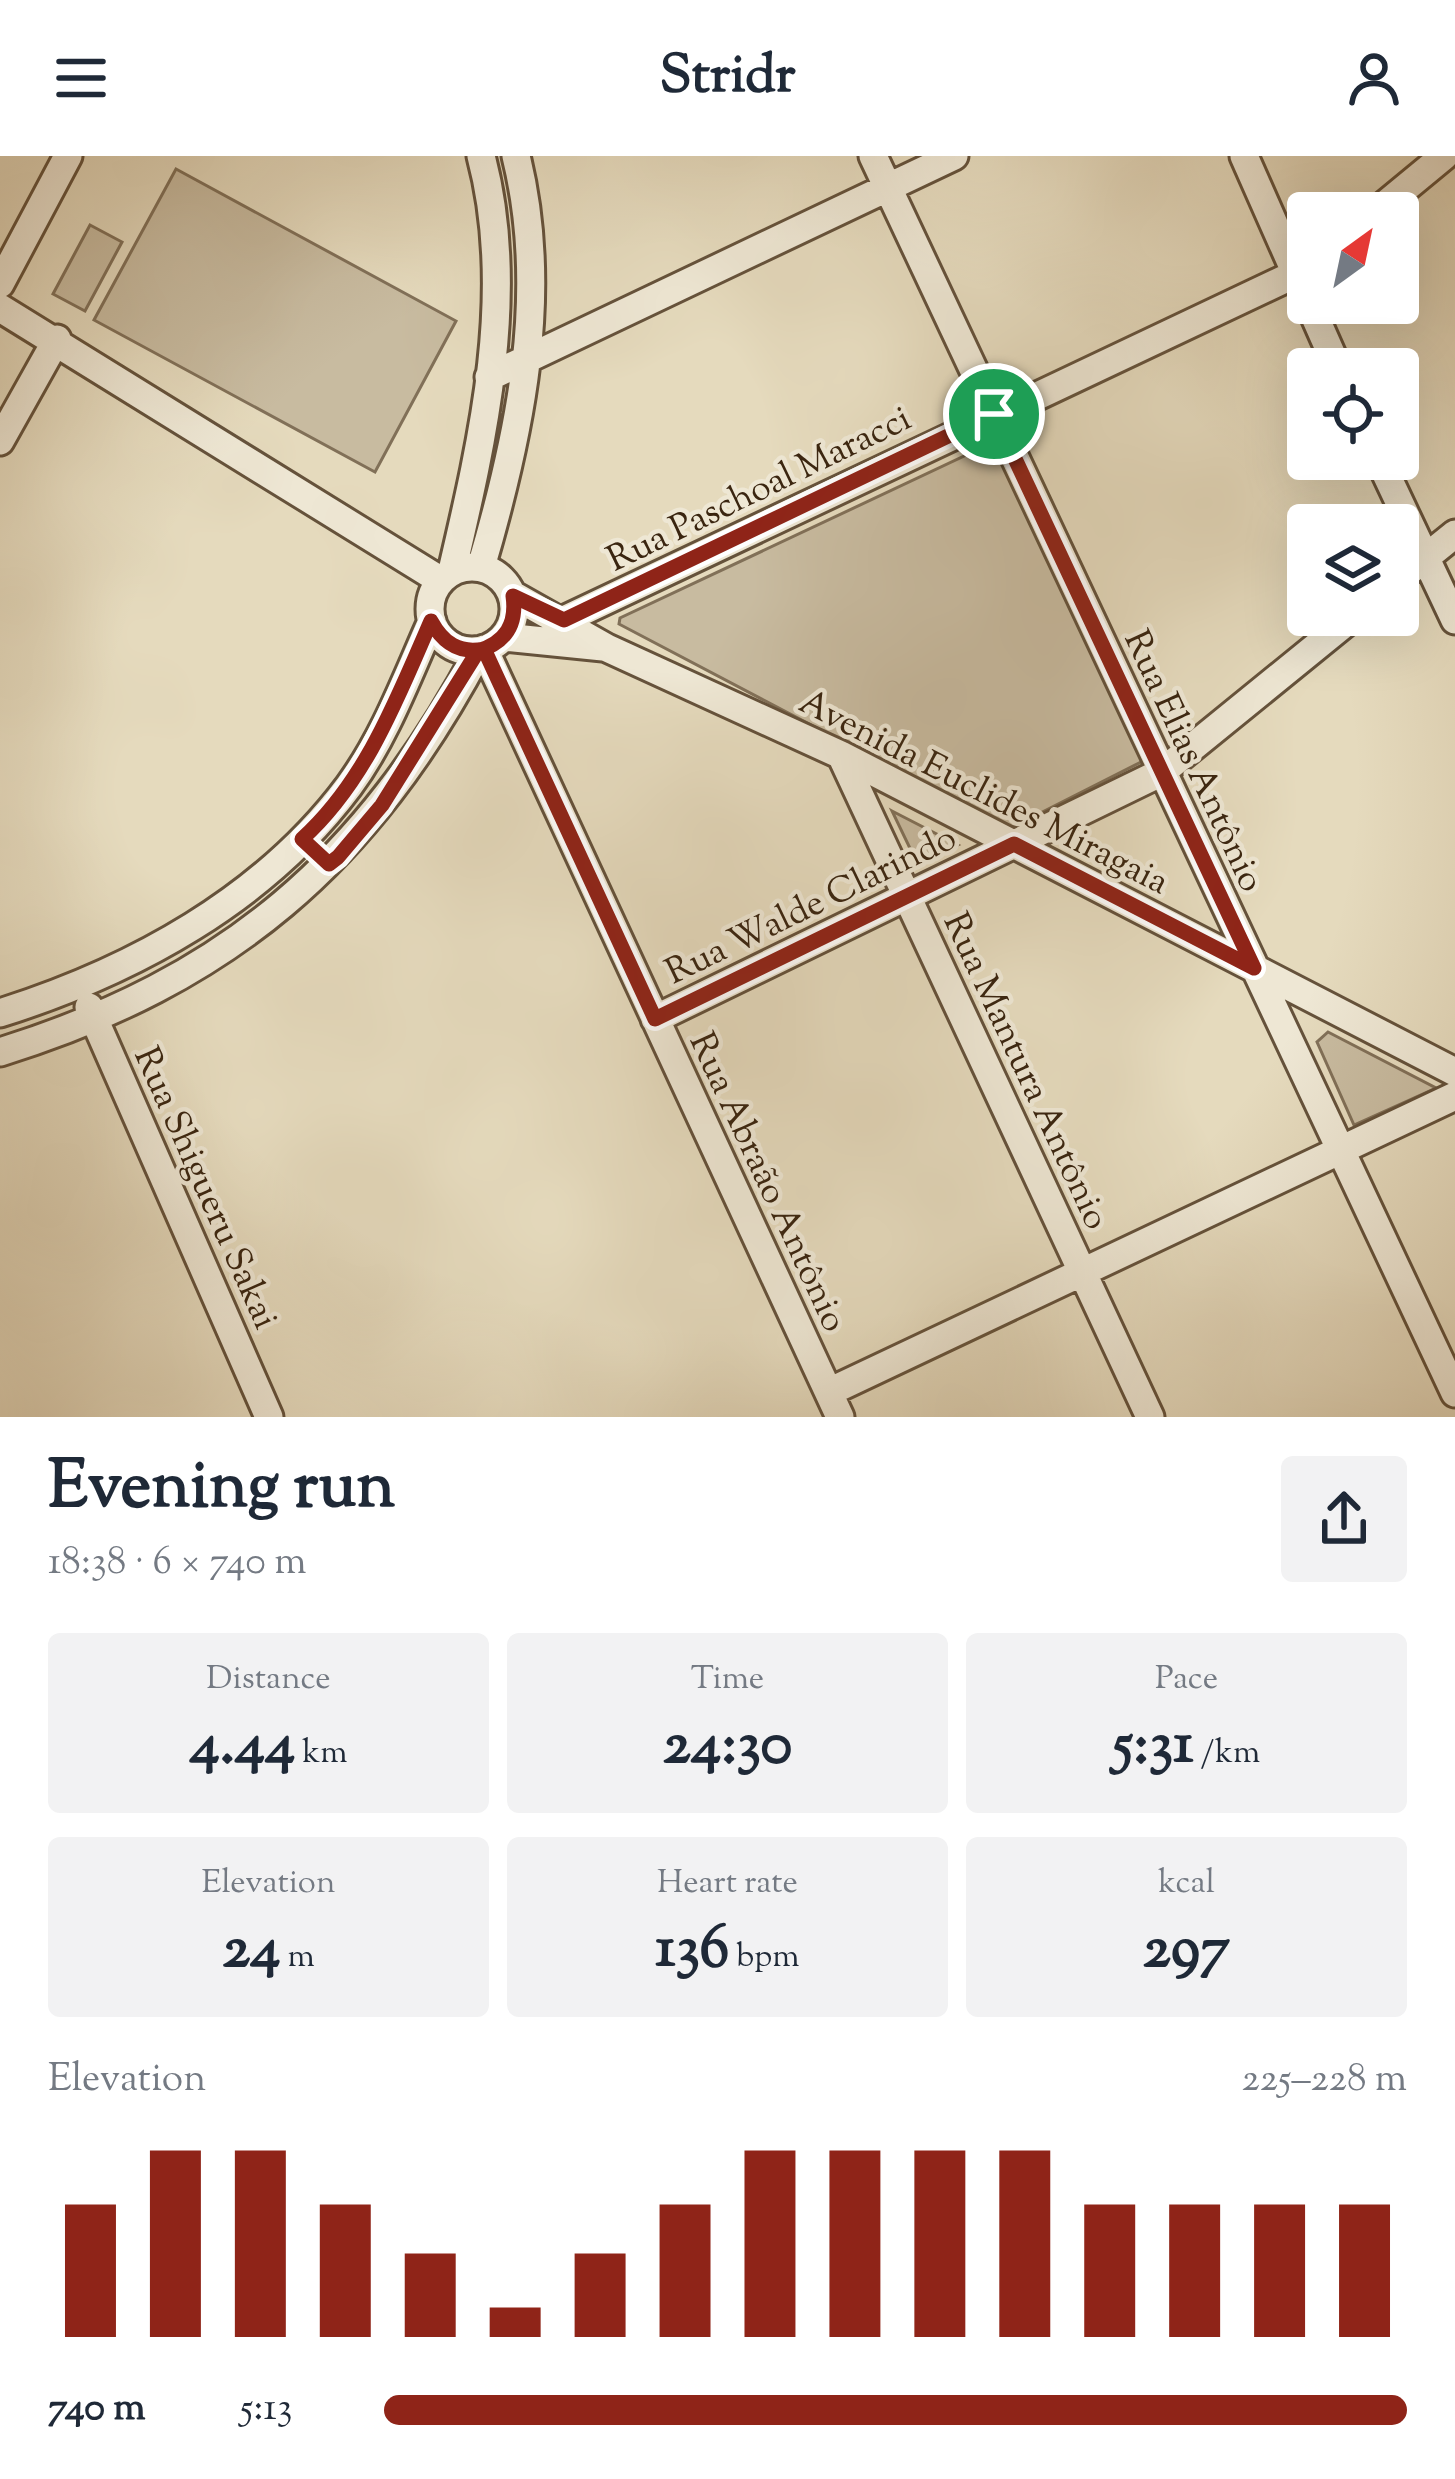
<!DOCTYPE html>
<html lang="en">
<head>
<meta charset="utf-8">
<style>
  body { margin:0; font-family:"Sorts Mill Goudy",serif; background:#f2f2f3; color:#1f2937; height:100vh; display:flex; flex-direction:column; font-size:45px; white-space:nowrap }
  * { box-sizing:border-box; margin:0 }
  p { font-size:39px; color:#747a83 }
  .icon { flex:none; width:66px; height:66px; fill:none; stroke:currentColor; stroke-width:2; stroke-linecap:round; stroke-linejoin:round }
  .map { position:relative; height:1261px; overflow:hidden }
  .sheet { display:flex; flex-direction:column; background:#fff; flex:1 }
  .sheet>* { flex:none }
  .needle { width:78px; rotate:33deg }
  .controls { position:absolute; left:1287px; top:36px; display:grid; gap:24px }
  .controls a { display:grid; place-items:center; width:132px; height:132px; border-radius:12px; background:#fff; box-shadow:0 12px 48px #0002; font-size:60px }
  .pin { position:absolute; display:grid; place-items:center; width:102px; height:102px; color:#fff; margin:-51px; border:6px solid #fff; border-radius:50%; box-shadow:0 3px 12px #0007 }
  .round { display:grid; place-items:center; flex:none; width:126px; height:126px; border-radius:12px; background:#f2f2f3 }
  .head { display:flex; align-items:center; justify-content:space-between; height:204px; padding:0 48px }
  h1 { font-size:66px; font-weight:700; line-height:90px }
  .metrics { display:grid; grid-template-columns:repeat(3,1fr); gap:18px; height:204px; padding:12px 48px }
  .metrics div { display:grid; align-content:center; border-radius:12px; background:#f2f2f3; text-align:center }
  .metrics b { font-size:60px; font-weight:700 }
  .metrics small { font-size:33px; font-weight:400 }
  .metrics p { font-size:33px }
  .chart { height:336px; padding:24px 48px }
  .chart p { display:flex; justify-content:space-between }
  .chart svg { width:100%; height:216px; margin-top:12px; stroke:#8f2418; stroke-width:6 }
  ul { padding:0 48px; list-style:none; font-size:39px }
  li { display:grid; grid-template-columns:192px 144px 1fr; align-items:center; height:90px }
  li i { height:30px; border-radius:15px; background:#8f2418 }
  header { display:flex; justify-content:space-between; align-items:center; height:156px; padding:0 48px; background:#fff; font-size:54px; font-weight:700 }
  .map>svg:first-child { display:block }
</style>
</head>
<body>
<header><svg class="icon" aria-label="menu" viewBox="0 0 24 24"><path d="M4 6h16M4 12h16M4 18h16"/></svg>Stridr<svg class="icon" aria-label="person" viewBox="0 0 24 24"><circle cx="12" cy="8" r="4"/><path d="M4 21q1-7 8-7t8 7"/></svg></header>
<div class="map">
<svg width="1455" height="1261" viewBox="0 0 1455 1261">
  <rect width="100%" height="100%" fill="#e5dabd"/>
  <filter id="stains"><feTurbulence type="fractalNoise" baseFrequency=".00167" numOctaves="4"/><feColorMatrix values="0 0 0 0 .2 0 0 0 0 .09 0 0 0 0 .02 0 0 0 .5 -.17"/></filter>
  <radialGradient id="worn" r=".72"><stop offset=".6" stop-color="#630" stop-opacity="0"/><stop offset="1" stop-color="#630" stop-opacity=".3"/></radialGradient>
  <!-- green -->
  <path fill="#c8bba0" stroke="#817058" stroke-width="3" d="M176,13l280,152 -81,151 -281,-152z
    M90,69l32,17 -37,69 -32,-17z
    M994,286l149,319 -134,68 -390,-205 1,-6z
    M892,655l66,34 -40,20z
    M1328,876l108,56 -82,37 -37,-83z"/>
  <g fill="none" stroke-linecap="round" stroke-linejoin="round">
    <!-- minor casing -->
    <g stroke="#65523b" stroke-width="33">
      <path id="minor" d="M873,0l582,1237
        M1244,0l94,213
        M1375,57l69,-57
        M0,128l68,-128
        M0,152l440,272
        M489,221l465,-221
        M0,285l57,-102
        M1379,303l76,161
        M430 453a42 42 0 1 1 84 0a42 42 0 1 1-84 0Z
        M481,411c39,-132 69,-274 35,-411
        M452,415c31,-132 65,-280 29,-415
        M1398,424l57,-46
        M513,439l94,53 234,107 614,317
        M564,464l744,-352
        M504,481l99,10
        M484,493l356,768
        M841,599l309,662
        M89,851l180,410
        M0,857c133,-42 264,-113 349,-227 36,-49 58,-109 83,-165
        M655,863l507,-247 193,-157
        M0,896c228,-71 367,-190 479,-401
        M829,1236l626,-296"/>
    </g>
    <!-- minor -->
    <use href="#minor" stroke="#eee7d4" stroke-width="27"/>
  </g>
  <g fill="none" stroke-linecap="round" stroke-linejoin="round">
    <!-- route casing -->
    <g stroke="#fff" stroke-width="24">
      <path id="route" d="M994,258l-430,206 -51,-24c4,28 -7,46 -35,55l-96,154 -44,52 -9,7 -27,-25c64,-58 95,-140 129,-218 12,22 28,33 53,28l171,370 359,-175 240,124 -260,-554"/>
    </g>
    <!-- route -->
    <use href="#route" stroke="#8f2418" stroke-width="15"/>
  </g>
  <g text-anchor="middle" stroke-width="9" stroke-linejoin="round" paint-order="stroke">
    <!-- street labels -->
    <g font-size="36" fill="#3a2510" stroke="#eee7d4">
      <text transform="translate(758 331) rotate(-26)" y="13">Rua Paschoal Maracci</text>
      <text transform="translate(1196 604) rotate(65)" y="13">Rua Elias Antônio</text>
      <text transform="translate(985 634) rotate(27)" y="13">Avenida Euclides Miragaia</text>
      <text transform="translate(810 747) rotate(-26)" y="13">Rua Walde Clarindo</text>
      <text transform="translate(1028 914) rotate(65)" y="13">Rua Mantura Antônio</text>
      <text transform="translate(770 1025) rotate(65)" y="13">Rua Abraão Antônio</text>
      <text transform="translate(208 1031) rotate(66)" y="13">Rua Shigueru Sakai</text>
    </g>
  </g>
  <rect width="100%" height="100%" filter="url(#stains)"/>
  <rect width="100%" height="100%" fill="url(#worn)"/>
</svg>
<div class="controls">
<a><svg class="needle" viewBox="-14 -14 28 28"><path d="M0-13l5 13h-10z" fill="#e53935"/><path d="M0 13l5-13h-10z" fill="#747a83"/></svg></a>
<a><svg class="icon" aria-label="locate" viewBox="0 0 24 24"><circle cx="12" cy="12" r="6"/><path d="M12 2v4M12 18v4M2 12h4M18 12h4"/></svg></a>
<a><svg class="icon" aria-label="layers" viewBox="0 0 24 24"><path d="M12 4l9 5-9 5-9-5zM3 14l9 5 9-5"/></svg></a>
</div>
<div class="pin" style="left:994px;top:258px;background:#1e9e55"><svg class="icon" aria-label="arrive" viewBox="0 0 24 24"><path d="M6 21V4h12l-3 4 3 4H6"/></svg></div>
</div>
<section class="sheet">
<div class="head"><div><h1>Evening run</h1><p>18:38 · 6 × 740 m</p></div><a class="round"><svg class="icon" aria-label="share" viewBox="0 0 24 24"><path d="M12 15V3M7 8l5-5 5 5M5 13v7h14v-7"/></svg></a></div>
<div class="metrics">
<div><p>Distance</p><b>4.44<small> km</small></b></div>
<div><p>Time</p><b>24:30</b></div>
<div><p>Pace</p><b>5:31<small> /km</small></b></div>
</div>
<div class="metrics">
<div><p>Elevation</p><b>24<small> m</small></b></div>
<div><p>Heart rate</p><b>136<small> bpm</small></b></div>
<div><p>kcal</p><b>297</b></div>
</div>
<div class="chart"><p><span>Elevation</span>225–228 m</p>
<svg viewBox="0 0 160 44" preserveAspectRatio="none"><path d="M5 44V17M15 44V6M25 44V6M35 44V17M45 44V27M55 44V38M65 44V27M75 44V17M85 44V6M95 44V6M105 44V6M115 44V6M125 44V17M135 44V17M145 44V17M155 44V17"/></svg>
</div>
<ul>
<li><b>740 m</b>5:13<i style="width:100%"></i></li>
</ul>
</section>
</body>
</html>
